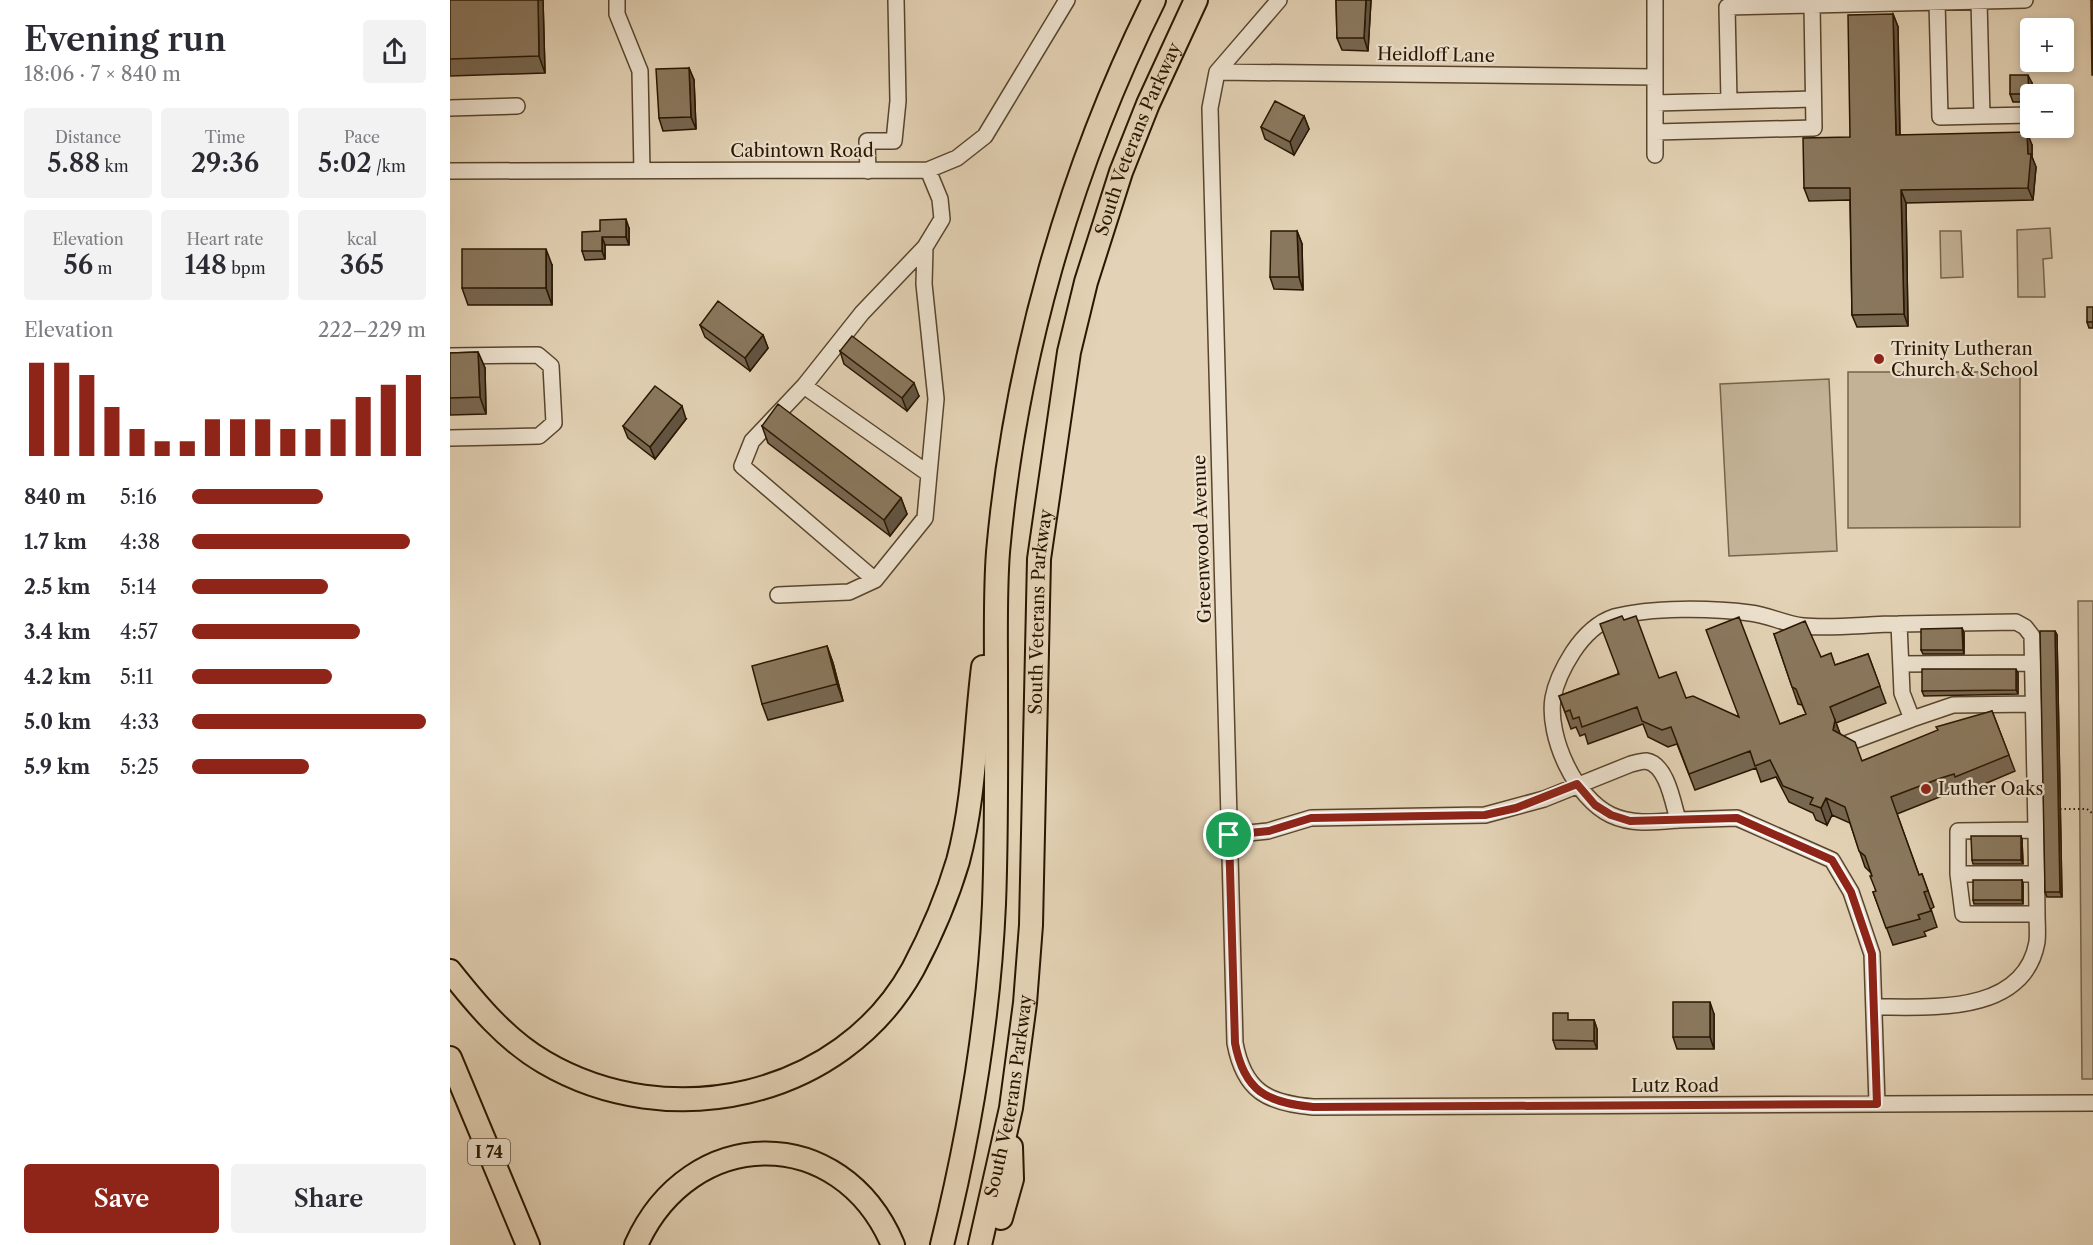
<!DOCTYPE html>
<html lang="en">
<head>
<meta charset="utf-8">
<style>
  body { margin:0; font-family:"Libre Caslon Text",serif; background:#f2f2f3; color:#2b2b33; height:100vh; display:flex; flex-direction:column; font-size:22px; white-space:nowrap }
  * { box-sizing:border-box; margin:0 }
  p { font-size:20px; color:#7c7c81 }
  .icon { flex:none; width:33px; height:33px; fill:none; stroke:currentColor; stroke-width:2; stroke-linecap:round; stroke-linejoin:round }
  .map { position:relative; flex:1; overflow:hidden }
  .details { display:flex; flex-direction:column; background:#fff; width:450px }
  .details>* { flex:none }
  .tools { position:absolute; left:1570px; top:18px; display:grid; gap:12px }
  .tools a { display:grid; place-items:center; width:54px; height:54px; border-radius:6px; background:#fff; box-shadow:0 3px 9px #0003; font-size:30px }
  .pin { position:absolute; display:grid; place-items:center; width:51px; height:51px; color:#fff; margin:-26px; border:3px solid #fff; border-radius:50%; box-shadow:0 2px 6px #0007 }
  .round { display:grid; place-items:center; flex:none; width:63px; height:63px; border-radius:6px; background:#f2f2f3 }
  .summary { display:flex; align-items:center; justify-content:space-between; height:102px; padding:0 24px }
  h1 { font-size:33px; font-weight:600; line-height:45px }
  .figures { display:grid; grid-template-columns:repeat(3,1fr); gap:9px; height:102px; padding:6px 24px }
  .figures div { display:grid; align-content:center; border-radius:6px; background:#f2f2f3; text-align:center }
  .figures b { font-size:26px; font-weight:600 }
  .figures small { font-size:16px; font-weight:400 }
  .figures p { font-size:16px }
  .chart { height:168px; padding:12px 24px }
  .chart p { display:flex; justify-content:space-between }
  .chart svg { width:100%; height:108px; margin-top:6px; stroke:#8f2418; stroke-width:6 }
  .action { display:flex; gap:12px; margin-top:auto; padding:12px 24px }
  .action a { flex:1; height:69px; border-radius:6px; background:#8f2418; color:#fff; font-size:24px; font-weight:600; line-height:69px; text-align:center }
  .action a+a { background:#f2f2f3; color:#2b2b33 }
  ul { padding:0 24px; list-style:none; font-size:20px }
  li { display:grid; grid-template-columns:96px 72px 1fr; align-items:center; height:45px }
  li i { height:15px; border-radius:8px; background:#8f2418 }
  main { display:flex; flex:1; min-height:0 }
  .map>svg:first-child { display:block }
</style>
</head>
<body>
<main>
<section class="details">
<div class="summary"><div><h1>Evening run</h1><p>18:06 · 7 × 840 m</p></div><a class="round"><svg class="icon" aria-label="share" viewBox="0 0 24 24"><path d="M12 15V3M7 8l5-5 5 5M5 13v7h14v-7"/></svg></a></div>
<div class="figures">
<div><p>Distance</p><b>5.88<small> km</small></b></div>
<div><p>Time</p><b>29:36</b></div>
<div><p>Pace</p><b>5:02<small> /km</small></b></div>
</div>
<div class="figures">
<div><p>Elevation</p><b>56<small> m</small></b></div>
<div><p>Heart rate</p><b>148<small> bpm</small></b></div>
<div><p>kcal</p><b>365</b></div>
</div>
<div class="chart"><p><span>Elevation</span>222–229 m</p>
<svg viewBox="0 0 160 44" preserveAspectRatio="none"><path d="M5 44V6M15 44V6M25 44V11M35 44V24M45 44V33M55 44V38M65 44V38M75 44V29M85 44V29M95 44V29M105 44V33M115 44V33M125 44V29M135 44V20M145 44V15M155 44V11"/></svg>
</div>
<ul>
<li><b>840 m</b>5:16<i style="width:56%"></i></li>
<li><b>1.7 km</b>4:38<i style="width:93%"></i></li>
<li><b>2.5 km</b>5:14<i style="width:58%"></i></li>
<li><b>3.4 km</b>4:57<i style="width:72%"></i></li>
<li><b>4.2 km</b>5:11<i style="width:60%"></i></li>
<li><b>5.0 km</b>4:33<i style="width:100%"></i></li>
<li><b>5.9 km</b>5:25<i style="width:50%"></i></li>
</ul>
<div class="action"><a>Save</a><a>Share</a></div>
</section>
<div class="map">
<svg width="1643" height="1245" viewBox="0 0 1643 1245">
  <rect width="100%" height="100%" fill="#e3d2b5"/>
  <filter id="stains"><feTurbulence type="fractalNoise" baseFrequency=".00333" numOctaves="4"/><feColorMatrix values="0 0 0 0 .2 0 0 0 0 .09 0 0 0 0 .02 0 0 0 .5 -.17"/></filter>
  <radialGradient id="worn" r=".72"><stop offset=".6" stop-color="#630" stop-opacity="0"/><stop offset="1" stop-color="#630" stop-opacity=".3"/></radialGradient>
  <!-- green -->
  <path fill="#c3b296" stroke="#76644b" stroke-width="1.5" d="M1600,228l2,30 -9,1 2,38h-27l-1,-67z
    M1490,231h21l2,46 -22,1z
    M1398,372h172v155l-172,1z
    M1379,379l8,172 -108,5 -9,-172z
    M1628,601h15v478h-11z"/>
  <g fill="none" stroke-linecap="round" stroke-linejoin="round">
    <!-- minor casing -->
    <g stroke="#58452d" stroke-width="18">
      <path id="minor" d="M167,0v14l23,57 2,100
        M829,0l-62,72 -7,36 25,935c9,48 32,60 78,64l780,-4
        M1205,0v155
        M1487,2l3,115 42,-1 -3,-115
        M1362,5l213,-5
        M767,72l438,5
        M1205,103l158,-4
        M0,108l67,-2
        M1532,116l49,-1
        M1205,132l159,-4 -2,-123 -85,2 2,94
        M0,171l478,-1 29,-12 28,-22 82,-136
        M418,171l-1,-30h27l4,-40 -2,-101
        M0,356l88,-1 13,11 3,57 -15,13 -89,2
        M354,386l125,88 7,-75 -12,-115 1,-37
        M425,580l-133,-114 10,-25 52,-55 58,-73 63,-66 17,-28 -2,-20 -12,-29
        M328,595l71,-3 26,-12 50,-62 4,-44
        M1451,664l131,-1
        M1462,719l41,-14 80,-1
        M1398,743l64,-24 -10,-26 -3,-69 117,-2 9,5 7,9 4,194
        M1228,820c-22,2 -46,5 -67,-5 -36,-17 -64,-78 -58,-117 3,-17 11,-32 20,-46 10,-15 23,-29 41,-35 37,-10 98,-9 136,-4 18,2 35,11 53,13 31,3 65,-2 96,-2
        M779,835l39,-4 43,-13 174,-3 59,-16 87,-35c4,-1 11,-3 15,-3 21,3 27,42 32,59l59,-2 95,42 19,32 21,62 5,150
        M1508,874h79
        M1425,1007c56,0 149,8 162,-65 1,-9 0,-19 0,-28h-74l-5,-40v-43l78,-1 1,84"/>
    </g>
    <!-- highway casing -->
    <g stroke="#291600" stroke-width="26">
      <g id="highway">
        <path d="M0,971c27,34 56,69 94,91 124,73 297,37 369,-93 18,-34 34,-71 45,-108 17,-63 17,-130 25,-194"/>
        <path d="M0,1058l78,187"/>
        <path d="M551,1218l11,-39 -1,-32"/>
        <path d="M186,1245c54,-121 205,-123 257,0"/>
        <path d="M492,1245c28,-113 47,-225 52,-341 3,-77 2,-154 2,-231 0,-40 -1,-81 2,-121 17,-191 71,-381 156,-552"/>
        <path id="s1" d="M530,1245l31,-137 14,-105 6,-78 8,-366 30,-207 17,-70 35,-110 27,-68 48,-104"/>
      </g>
    </g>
    <!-- path -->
    <path stroke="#291600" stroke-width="2" stroke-dasharray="1.5 3" stroke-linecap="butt" d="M1610,809h27l6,5"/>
    <!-- minor -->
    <use href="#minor" stroke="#ede2cf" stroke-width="15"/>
    <!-- highway -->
    <use href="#highway" stroke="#e3d2b5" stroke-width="22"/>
  </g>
  <!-- wall -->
  <path fill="#776751" stroke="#291600" stroke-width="1.5" d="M0,0h93l2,73 -95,3z
    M886,0h35l-3,51 -26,-1 -5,-12z
    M1443,14l5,13 2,108 132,10v12l4,10 -3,33 -127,3 2,123 -51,1 -5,-12 -2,-115 -41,1 -5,-13 46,-51z
    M239,68l5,12 2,49 -33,2 -4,-13z
    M1582,83l-1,19h-18l-3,-8z
    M854,116l5,13 -15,26 -29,-16 -4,-12z
    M179,228v17h-24v14l-20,1 -3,-9 18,-20z
    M847,231l5,13 1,46 -29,-1 -4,-12z
    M102,265v40h-84l-6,-17z
    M1643,307v21h-4l-2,-6z
    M250,325l63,10 5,13 -18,23 -45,-34z
    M390,351l79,45 -12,15 -63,-47z
    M28,352l7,16 1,46 -36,1v-62z
    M236,419l-31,40 -27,-21 -5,-12z
    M312,426l139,72 6,16 -17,22 -122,-93z
    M1174,620l35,58 27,20 53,19 41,7 26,-10 -4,-9 -4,-1 -24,-70 61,31 33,-11 18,49 -50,20 4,11 22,27 130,-50 23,60 -54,23 -1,-3 -13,3 -50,20 22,61 3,-1 12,33 -3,2 6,18 -13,5 2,4 -33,9 -20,-53 3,-1 -4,-15 -1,-3 -6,-6 -15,-44 -18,-8 -5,10 -11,-5 -3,-7 -24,-11 -13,-25 -15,5 -5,-14 -61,22 -18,-46 -9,3 -20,-10 -5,-13 -55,20 -3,-10 -5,2 -4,-9 -5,2 -12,-33 59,-22z
    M1512,628l2,5v21h-41l-2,-4z
    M1605,631l2,4 5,262h-15l-2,-5z
    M377,646l6,17 10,38 -75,19 -6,-16z
    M1568,673v21l-94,2 -2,-5z
    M1571,836l1,4 1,24h-50l-1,-4z
    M1572,880l1,4v20h-49l-1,-4z
    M1264,1014v35h-37l-4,-12z
    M1120,1020h24l3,9v20h-41l-3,-9z"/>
  <!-- shaded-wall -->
  <path fill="#615442" stroke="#291600" stroke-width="1.5" d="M88,0h5l2,73 -6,-17z
    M916,0h5l-3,51 -4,-13z
    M1443,14l5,13 2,121 -4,-13z
    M239,68l5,12 2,49 -5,-12z
    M1578,75l4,8 -1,17 -2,-6z
    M854,116l5,13 -15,26 -4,-13z
    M1577,132l5,13v12l4,10 -3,33 -5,-12z
    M1451,190l5,13 2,123 -4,-12z
    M176,219l3,9v17l-3,-8z
    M847,231l5,13 1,46 -4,-13z
    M152,237l3,8v14l-3,-8z
    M96,249l6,16v40l-6,-17z
    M313,335l5,13 -18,23 -5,-13z
    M28,352l7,16 1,46 -6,-17z
    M464,383l5,13 -12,15 -5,-13z
    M232,406l4,13 -31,40 -5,-12z
    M451,498l6,16 -17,22 -6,-16z
    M1512,628l2,5v21l-1,-4z
    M1605,631l2,4 5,262 -2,-5z
    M377,646l6,17 10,38 -6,-17z
    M1566,669l2,4v21l-2,-4z
    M1385,720l6,16 -8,-6z
    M1376,798l6,17 -5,10 -6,-17z
    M1571,836l1,4 1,24 -2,-4z
    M1572,880l1,4v20l-1,-4z
    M1260,1002l4,12v35l-4,-12z
    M1144,1020l3,9v20l-3,-8z"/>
  <!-- building -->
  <path fill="#8a785e" stroke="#291600" stroke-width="1.5" d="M0,0h88l1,56 -89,3z
    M886,0h30l-2,38h-27z
    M1641,0h2v75h-1z
    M1443,14l3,121 131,-3 1,22h3l-3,34 -127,2 3,124 -52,1 -2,-127h-46l-1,-50 47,-1 -2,-122z
    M239,68l2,49 -32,1 -3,-49z
    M1560,75h18l1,19h-19z
    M825,101l29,15 -14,26 -29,-15z
    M176,219v18h-24v14h-20v-19l18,-1v-11z
    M821,231h26l2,46h-29z
    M12,249h84v39h-84z
    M268,301l45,34 -18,23 -45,-33z
    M1637,307h6v15h-6z
    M402,336l62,47 -12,15 -62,-47z
    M28,352l2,45 -30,1v-45z
    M205,386l27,20 -32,41 -27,-21z
    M328,404l123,94 -17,22 -122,-94z
    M1172,616l2,4 12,-4 23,62 17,-6 10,26 7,-2 46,21 -33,-87 33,-13 41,107 26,-10 -10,-25 -4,-2 -18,-53 31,-13 16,36 10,-4 4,12 33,-11 12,32 -50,21 5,13 -2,10 22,12 7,19 76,-31 -2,-3 56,-16 17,44 -54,22 -1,-3 -13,4 -50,19 28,78 3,-1 6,17 -4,1 7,19 -13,4 2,4 -34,9 -13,-36 3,-1 -6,-15h2l-7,-20 -6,-5 -14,-44 -19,-9 -5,10 -11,-4 3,-6 -30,-12 -13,-26 -15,6 -5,-15 -61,23 -18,-47 -9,3 -20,-9 -5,-14 -55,20 -3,-10 -6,2 -3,-9 -5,2 -6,-16 60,-22 -19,-50z
    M1512,628l1,22h-42v-21z
    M1590,631h15l5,261h-15z
    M377,646l10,38 -75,20 -10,-38z
    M1472,669h94v21l-94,1z
    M1521,836h50v24h-49z
    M1523,880h49v20h-49z
    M1223,1002h37v35h-37z
    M1103,1013h15v7h26v21l-41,-1z"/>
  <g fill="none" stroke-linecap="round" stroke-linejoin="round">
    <!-- route casing -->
    <g stroke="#fff" stroke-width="12">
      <path id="route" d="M1127,784l18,21 16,10 19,6 107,-3 95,42 19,32 21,62 5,150 -564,3c-46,-4 -69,-16 -78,-64l-6,-208 40,-4 42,-13 174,-3 31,-7z"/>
    </g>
    <!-- route -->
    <use href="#route" stroke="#8f2418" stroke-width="8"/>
  </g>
  <!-- markers -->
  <g fill="#8f2418" stroke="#ede2cf" stroke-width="2">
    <circle cx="1429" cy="359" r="6"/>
    <circle cx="1476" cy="789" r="6"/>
  </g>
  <g text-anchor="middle" stroke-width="4.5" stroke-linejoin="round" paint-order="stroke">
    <!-- shield labels -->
    <rect fill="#ede2cf" stroke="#64533e" stroke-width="1.5" x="18" y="1139" width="42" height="26" rx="4.5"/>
    <g font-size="16" font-weight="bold" fill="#291600">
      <text x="39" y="1158">I 74</text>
    </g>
    <!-- street labels -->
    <g font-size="18" fill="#291600" stroke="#ede2cf">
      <text transform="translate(986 55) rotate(1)" y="6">Heidloff Lane</text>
      <text dy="6" stroke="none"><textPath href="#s1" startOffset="1124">South Veterans Parkway</textPath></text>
      <text x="352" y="157">Cabintown Road</text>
      <text transform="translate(752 539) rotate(-92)" y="6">Greenwood Avenue</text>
      <text dy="6" stroke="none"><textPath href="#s1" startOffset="638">South Veterans Parkway</textPath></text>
      <text x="1225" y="1092">Lutz Road</text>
      <text dy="6" stroke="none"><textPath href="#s1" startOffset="152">South Veterans Parkway</textPath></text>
    </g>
    <!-- poi labels -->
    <g font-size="18" fill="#291600" stroke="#ede2cf" text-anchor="start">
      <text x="1441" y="355">Trinity Lutheran<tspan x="1441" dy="21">Church &amp; School</tspan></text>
      <text x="1488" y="795">Luther Oaks</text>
    </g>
  </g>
  <rect width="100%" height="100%" filter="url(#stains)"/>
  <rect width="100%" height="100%" fill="url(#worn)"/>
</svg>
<div class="tools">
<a>+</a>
<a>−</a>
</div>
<div class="pin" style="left:779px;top:835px;background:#1e9e55"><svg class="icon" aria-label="arrive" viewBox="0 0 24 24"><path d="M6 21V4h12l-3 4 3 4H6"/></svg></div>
</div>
</main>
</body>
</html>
